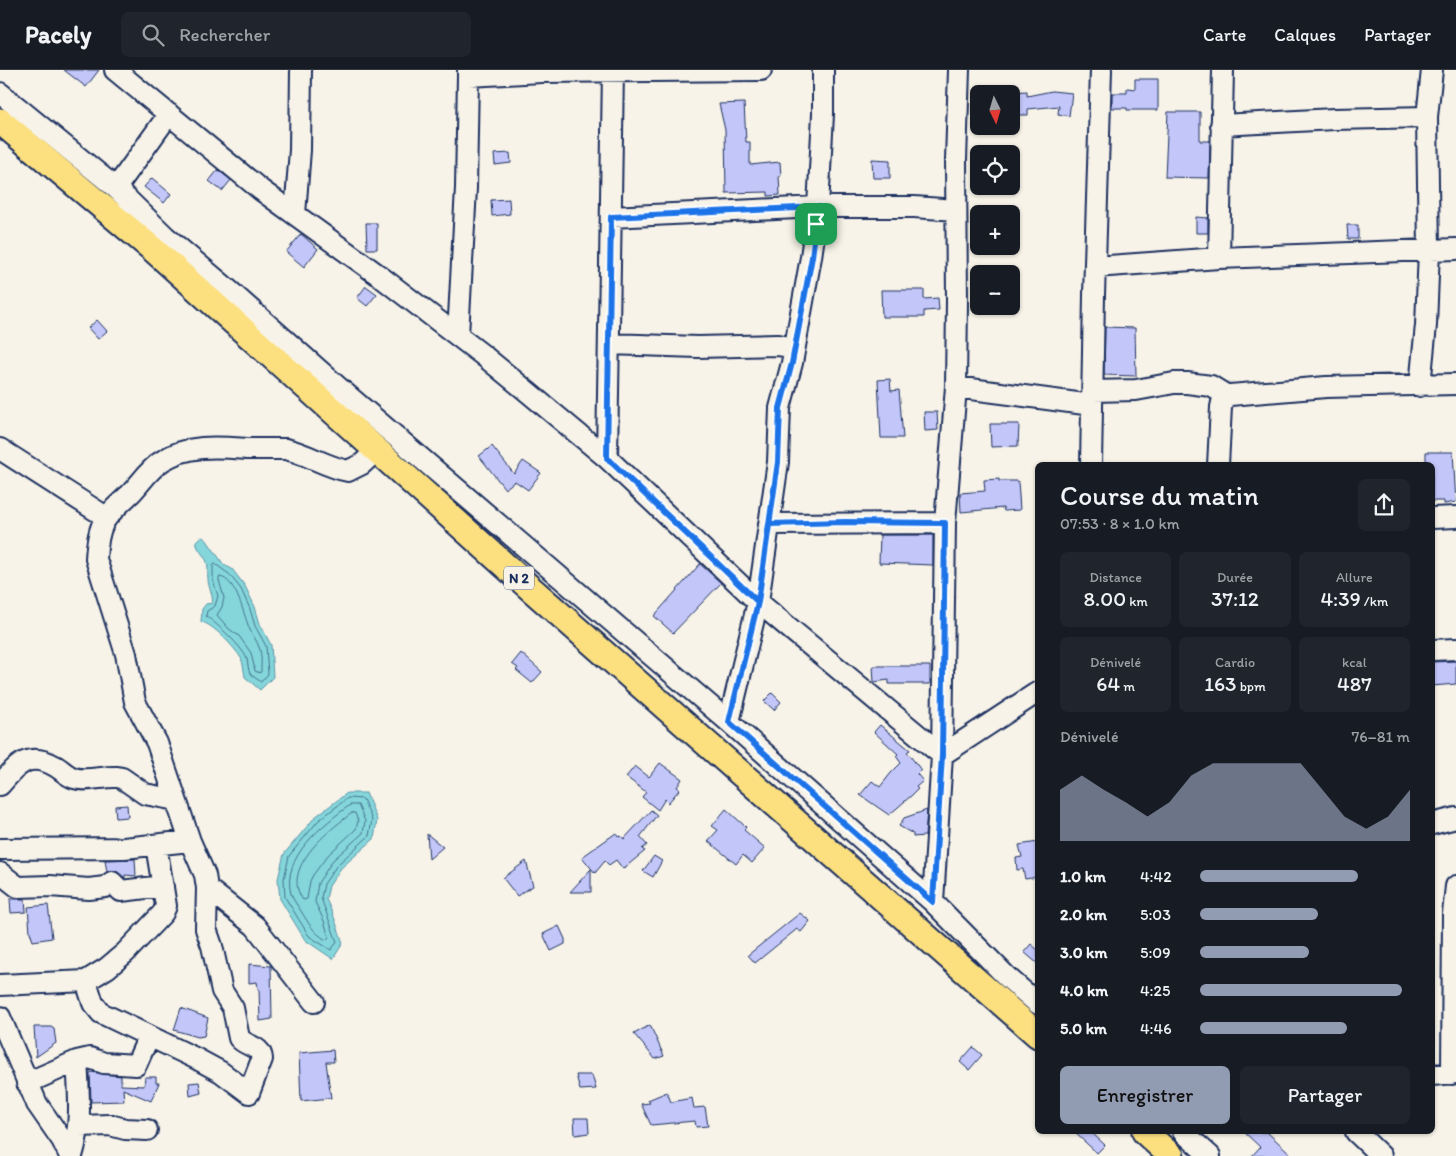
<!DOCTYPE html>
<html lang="fr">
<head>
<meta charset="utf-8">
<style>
  body { margin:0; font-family:Itim,sans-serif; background:#20242c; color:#f1f3f6; height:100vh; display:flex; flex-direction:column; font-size:19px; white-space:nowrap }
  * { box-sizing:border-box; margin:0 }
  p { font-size:16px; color:#9ea1a6 }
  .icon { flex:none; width:28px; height:28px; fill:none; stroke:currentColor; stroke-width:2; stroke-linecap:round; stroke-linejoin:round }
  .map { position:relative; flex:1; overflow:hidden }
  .panel { position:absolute; left:1035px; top:392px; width:400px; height:672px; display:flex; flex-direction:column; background:#171b24; border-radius:8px; box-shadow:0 1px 4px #0004 }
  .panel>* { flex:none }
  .needle { width:32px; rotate:175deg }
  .buttons { position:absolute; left:970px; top:15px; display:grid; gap:10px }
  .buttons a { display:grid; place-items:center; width:50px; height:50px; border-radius:8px; background:#171b24; box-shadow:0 1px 4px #0004; font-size:25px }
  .pin { position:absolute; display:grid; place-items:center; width:42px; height:42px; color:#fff; margin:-21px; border-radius:10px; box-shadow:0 2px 8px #0006 }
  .round { display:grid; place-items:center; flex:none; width:52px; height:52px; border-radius:8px; background:#20242c }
  .summary { display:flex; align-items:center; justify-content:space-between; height:85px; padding:0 25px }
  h1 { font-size:28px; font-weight:600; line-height:38px }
  .figures { display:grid; grid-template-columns:repeat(3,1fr); gap:8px; height:85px; padding:5px 25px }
  .figures div { display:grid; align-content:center; border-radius:8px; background:#20242c; text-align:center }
  .figures b { font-size:21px; font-weight:600 }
  .figures small { font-size:14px; font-weight:400 }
  .figures p { font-size:14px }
  .chart { height:140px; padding:10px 25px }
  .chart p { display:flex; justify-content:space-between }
  .chart svg { width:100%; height:90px; margin-top:5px; fill:#919bb2; opacity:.7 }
  .action { display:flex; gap:10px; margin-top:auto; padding:10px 25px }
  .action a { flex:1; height:58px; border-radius:8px; background:#919bb2; color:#111; font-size:20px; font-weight:600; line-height:58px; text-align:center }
  .action a+a { background:#20242c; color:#f1f3f6 }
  ul { padding:0 25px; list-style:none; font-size:16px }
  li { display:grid; grid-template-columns:80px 60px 1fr; align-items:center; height:38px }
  li i { height:12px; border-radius:6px; background:#919bb2 }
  header { display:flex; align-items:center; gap:30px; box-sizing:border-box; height:70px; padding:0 25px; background:#171b24; border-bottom:1px solid #363941 }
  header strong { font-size:24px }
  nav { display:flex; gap:28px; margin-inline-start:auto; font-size:18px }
  .search { width:350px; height:45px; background:#20242c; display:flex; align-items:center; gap:12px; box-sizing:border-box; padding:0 18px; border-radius:8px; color:#9ea1a6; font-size:19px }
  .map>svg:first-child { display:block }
</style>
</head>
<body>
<header>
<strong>Pacely</strong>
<div class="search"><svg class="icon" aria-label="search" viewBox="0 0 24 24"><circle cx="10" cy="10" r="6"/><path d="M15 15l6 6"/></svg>Rechercher</div>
<nav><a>Carte</a><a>Calques</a><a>Partager</a></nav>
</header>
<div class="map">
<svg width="1456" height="1086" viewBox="0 0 1456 1086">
  <rect width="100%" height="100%" fill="#f7f3e8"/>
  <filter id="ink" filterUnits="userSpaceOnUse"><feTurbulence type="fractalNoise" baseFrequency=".02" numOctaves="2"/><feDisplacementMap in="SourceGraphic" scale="10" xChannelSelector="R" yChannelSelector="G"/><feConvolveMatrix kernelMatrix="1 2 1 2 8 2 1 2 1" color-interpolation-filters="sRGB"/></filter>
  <g filter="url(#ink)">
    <!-- water -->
    <path fill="#84d6da" stroke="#5a93a8" d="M202,467l4,2 18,26 8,4 13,17 10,21 5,17 11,21 2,32 -13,13 -15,-13c-1,-6 -2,-14 -4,-19 -6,-10 -29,-35 -40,-36l1,-13 4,-5 6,-1c2,-8 -4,-15 -4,-24 -1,-6 1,-11 -1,-17 -3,-8 -10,-12 -11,-21z
      M347,723h19l11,27 -3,19 -33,29 -12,18 -3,13 8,18 9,26 -10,16 -28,-19 -25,-41 -2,-20 6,-25 31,-37z"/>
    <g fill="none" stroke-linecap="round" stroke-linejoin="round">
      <!-- shore -->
      <path stroke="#457290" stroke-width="1" d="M215,494l14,10 12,15 9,20 5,17 11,20 2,28 -7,8 -11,-8c-2,-5 -2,-10 -3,-15 -5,-13 -30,-35 -41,-43l1,-5 8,-5 3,-10 -5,-16v-14z
        M220,507c17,2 24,40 30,53 3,6 7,11 9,17 3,7 2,17 2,24l-1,2 -5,-2 -4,-18 -12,-17 -10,-7 -12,-14 5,-8 2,-9 -5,-18z
        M348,728l15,1 9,21 -3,16 -32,29 -13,19 -3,14 16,44 -6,8 -22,-14 -24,-39 -1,-18 5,-23 29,-35z
        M350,735h8l7,16 -2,12 -30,27 -15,23 -3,19 9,19 5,16 -3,3c-13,-8 -17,-16 -25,-29 -3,-5 -8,-11 -10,-17 -10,-38 33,-70 59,-89z
        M352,743h3l3,8 -2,8 -28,26 -15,20 -3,6 -3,18 -4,1c-23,-32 26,-70 49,-87z"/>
    </g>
    <!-- building -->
    <path fill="#c3c6f8" stroke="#1b2f5e" d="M64,0h35l-13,17z
      M1135,9h23v31h-31v-2h-15v-15h15v-5l8,1z
      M1027,21v5l25,-5 20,2 -3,23 -11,-2 1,-8 -31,3v6h-17v-23z
      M744,33l2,39h4v23l30,-3 1,14h-2l1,19 -12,1v-4l-42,1 -1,-63 -6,-26z
      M1168,42h32v29h10l-1,37 -44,-1z
      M510,83l1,10 -16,2 -1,-11z
      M872,89l18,1v18h-17z
      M218,100l13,10 -9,11 -13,-10z
      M152,108l19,16 -7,9 -20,-16z
      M509,129l1,15 -18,2 -1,-16z
      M1196,147l12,1v15h-12z
      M366,153h11v26h-10z
      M1347,155h11v14h-10z
      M301,164l17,15 -14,18 -18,-15z
      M366,216l11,8 -10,12 -10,-8z
      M881,220h43v9l14,-1 1,12 -15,1v6h-42z
      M97,250l10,11 -9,8 -10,-11z
      M1105,257l30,1 1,48 -32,-1z
      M890,309l1,12 8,-1 4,48h-22l-3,-58z
      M924,342h13l1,18 -13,1z
      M990,354h29l-1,22 -27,1z
      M492,376l22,28 9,-13 18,12 -13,17 -13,-9 -10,8 -26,-33z
      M1426,382h27l3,50 -12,2v-3h-12v-36h-6z
      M999,409v2h19l2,29 -16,1 -1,-3 -42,4 -1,-19 25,-2 -1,-11z
      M880,465h53v30l-54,-2z
      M700,494l21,19 -48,50 -19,-17z
      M521,583l21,19 -10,11 -16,-13 2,-2 -6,-4z
      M1456,591v23l-24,2v-24z
      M873,596h57v18h-41v-4l-15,2z
      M772,623l9,9 -7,8 -10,-9z
      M880,655l30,25 -3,2 14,18 -4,4 6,7 -7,6 2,2 -6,6 -23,20 -29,-20 12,-14 8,6 11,-14 10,-10 -5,-7 2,-2 -24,-22z
      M660,693l22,16 -5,8 3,2 -12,14 -3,-4 -7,11 -16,-13 4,-5 -20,-15 9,-11 14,11z
      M127,735l1,12 -12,1 -1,-12z
      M726,739l20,18 -2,3 21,18 -13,15 -9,-8 -7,9 -28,-23 10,-11 -6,-4z
      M651,740l6,5 -17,22 7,8 -5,4 3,2 -22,18 -7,-9 -7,5 -4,-4 -10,12 -13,-16 34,-24 3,4 2,-1 3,3z
      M927,740l-2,26 -12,1v-3l-14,-8 5,-8z
      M427,764l16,13 -14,12z
      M1038,772v35l-13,2 -2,-10 -6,1 -1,-12 6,-1 -3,-12z
      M654,786l8,5 -9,16 -10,-6z
      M135,789l1,17 -11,-1v3l-9,-7 -9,1 -2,-12z
      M526,791l7,25 -16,10 -14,-18z
      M591,799v23h-21z
      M10,829h15l1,13 -15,1z
      M48,835l4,33 -19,3 -3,-9 -2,-25z
      M800,843l10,8 -9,11 -4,-3 -42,34 -7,-8z
      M559,856l6,13v5l-14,7 -8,-17z
      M1031,874l7,6v14l-14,-12z
      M249,894l22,2 1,53 -12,2 -1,-32h-1l-1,-7 -8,1z
      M181,938l27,10 -4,18 -6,1 -24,-7z
      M650,955l14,31 -9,3 -21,-25z
      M34,957h17l3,2 2,14 -20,14z
      M973,977l9,8 -13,15 -9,-8z
      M333,980l1,12h-8l5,36 -30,3 -2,-48z
      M90,1002l31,4v9l23,1 1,-9h11v6h3l-8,18 -28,-12 1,12 -33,1z
      M576,1005h16l4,14 -16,1z
      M199,1012l2,11 -11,3 -1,-13z
      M667,1022l4,10 21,-4 2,10 11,-1 3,19 -12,1 -1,-6 -44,4 -10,-21 9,-1 -2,-3z
      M574,1048h14l1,15 -14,2z
      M1074,1062h17l14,13 -8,8z
      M1244,1062h23l26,24h-41l8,-9z"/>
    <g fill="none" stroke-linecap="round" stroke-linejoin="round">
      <!-- minor casing -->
      <g stroke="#1b2f5e" stroke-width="24">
        <path id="minor" d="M115,0l146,120 116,84 107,82 39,32 84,70 151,144 184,153
          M468,0v6l73,-4 220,-2
          M1223,0l-4,188 237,-9
          M0,23l116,95 50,49 65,55 107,95 391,335 204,180 73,74 32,28
          M1221,55l113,-6 93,-2
          M116,118l53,-74
          M295,144l5,-64 1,-80
          M611,147l207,-10h96l42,3
          M1095,197l124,-9
          M458,266l8,-148 2,-112
          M609,274l89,3 80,-2 16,3
          M1420,316l6,-61 3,-75 -2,-133 5,-47
          M956,317l136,18
          M1093,321l43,-1 38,-7h13l24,3 13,8 6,1 96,-8 130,-3
          M0,379l106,68
          M607,388c3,-129 3,-259 6,-388
          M1091,395l3,-170 7,-225
          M1218,395l3,-58 3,-13
          M1432,448l24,-1
          M769,454l176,-1
          M1432,580l24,-1
          M729,652l29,-120 20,-140 2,-54 12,-45 19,-106 7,-50 5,-93v-44
          M942,685l96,-63
          M0,715c17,-20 28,-34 55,-19 6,3 12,10 19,12 13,4 29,-2 43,-1l5,1 23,16 31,6
          M1432,754l24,-6
          M0,779l124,-1 66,-7
          M0,803l18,14 32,-1 39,3 16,-2 7,-5 9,9 42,-5
          M933,832l9,-147 3,-232 11,-136 1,-86 -1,-141 3,-90
          M86,911l7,22 8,10 96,46 24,13 28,21 13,-34c-1,-14 -16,-12 -23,-21l-6,-30 -11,-17 -10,-45 -6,-17 1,-41
          M0,915l86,-4 21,-13 18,-15 38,-40 3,-7 -10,-61
          M314,932l-59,-76 -48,-38 -2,-13 -15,-34 -33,-98 -22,-41 -9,-48 -30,-95c2,-37 8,-41 34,-65 11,-11 19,-25 32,-33 26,-17 57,-14 86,-12 13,0 26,0 38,0 22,5 40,18 62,22l14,-7 15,-14
          M0,947l37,87 25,36 8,16
          M1452,1004l1,-160 3,-28
          M1432,1005l24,-2
          M27,1013l50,-22 13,-3 14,5 32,2 13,-29
          M79,1056l31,-1 15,4 22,1
          M1183,1062l27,24
          M1356,1062l25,24
          M72,1086c10,-31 7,-63 5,-95"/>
      </g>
      <!-- major casing -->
      <g stroke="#1b2f5e" stroke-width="29">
        <path id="major" d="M0,51l155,130 375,337 508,447
          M1145,1062l26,24"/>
      </g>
      <!-- minor -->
      <use href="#minor" stroke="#f7f3e8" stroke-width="20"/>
      <!-- major -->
      <use href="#major" stroke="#fce080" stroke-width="25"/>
    </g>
  </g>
  <g fill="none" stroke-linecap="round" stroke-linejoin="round" filter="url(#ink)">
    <!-- route casing -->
    <g stroke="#fff" stroke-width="10">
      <path id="route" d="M816,154l-4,33 -20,106 -12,45 -2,54 -20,140 -29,120 204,180 9,-147 3,-232 -100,-1 -76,2 -11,78 -151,-144 4,-241 207,-10 -2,17"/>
    </g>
    <!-- route -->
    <use href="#route" stroke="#1a73e8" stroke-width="6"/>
  </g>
  <g text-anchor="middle" stroke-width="4" stroke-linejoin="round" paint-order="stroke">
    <!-- shield labels -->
    <rect fill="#f7f3e8" stroke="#5d6a87" stroke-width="1" x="504" y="496.5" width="30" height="23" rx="4"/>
    <g font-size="14" font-weight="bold" fill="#1b2f5e">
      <text x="519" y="513">N 2</text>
    </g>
  </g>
</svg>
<div class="buttons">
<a><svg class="needle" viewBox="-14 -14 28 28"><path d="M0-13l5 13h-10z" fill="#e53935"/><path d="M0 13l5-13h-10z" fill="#9ea1a6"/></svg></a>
<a><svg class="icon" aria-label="locate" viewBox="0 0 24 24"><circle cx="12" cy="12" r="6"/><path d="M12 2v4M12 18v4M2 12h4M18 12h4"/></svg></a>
<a>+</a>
<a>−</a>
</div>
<div class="pin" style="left:816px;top:154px;background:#1e9e55"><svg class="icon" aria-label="arrive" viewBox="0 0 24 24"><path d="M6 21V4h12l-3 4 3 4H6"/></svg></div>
<section class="panel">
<div class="summary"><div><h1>Course du matin</h1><p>07:53 · 8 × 1.0 km</p></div><a class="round"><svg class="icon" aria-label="share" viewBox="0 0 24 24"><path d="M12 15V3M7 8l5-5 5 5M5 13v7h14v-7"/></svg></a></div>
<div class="figures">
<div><p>Distance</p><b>8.00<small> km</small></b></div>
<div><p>Durée</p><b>37:12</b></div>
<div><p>Allure</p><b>4:39<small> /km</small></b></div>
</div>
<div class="figures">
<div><p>Dénivelé</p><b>64<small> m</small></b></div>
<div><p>Cardio</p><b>163<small> bpm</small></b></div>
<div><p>kcal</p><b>487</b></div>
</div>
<div class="chart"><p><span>Dénivelé</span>76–81 m</p>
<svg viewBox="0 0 160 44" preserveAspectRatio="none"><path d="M0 44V19L10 12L20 19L30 25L40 32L50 25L60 12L70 6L80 6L90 6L100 6L110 6L120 19L130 32L140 38L150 32L160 19V44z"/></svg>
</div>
<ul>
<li><b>1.0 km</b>4:42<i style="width:75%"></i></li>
<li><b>2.0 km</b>5:03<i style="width:56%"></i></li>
<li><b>3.0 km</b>5:09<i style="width:52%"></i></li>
<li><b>4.0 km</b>4:25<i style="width:96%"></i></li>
<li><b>5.0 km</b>4:46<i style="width:70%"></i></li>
</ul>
<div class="action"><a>Enregistrer</a><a>Partager</a></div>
</section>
</div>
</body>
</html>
